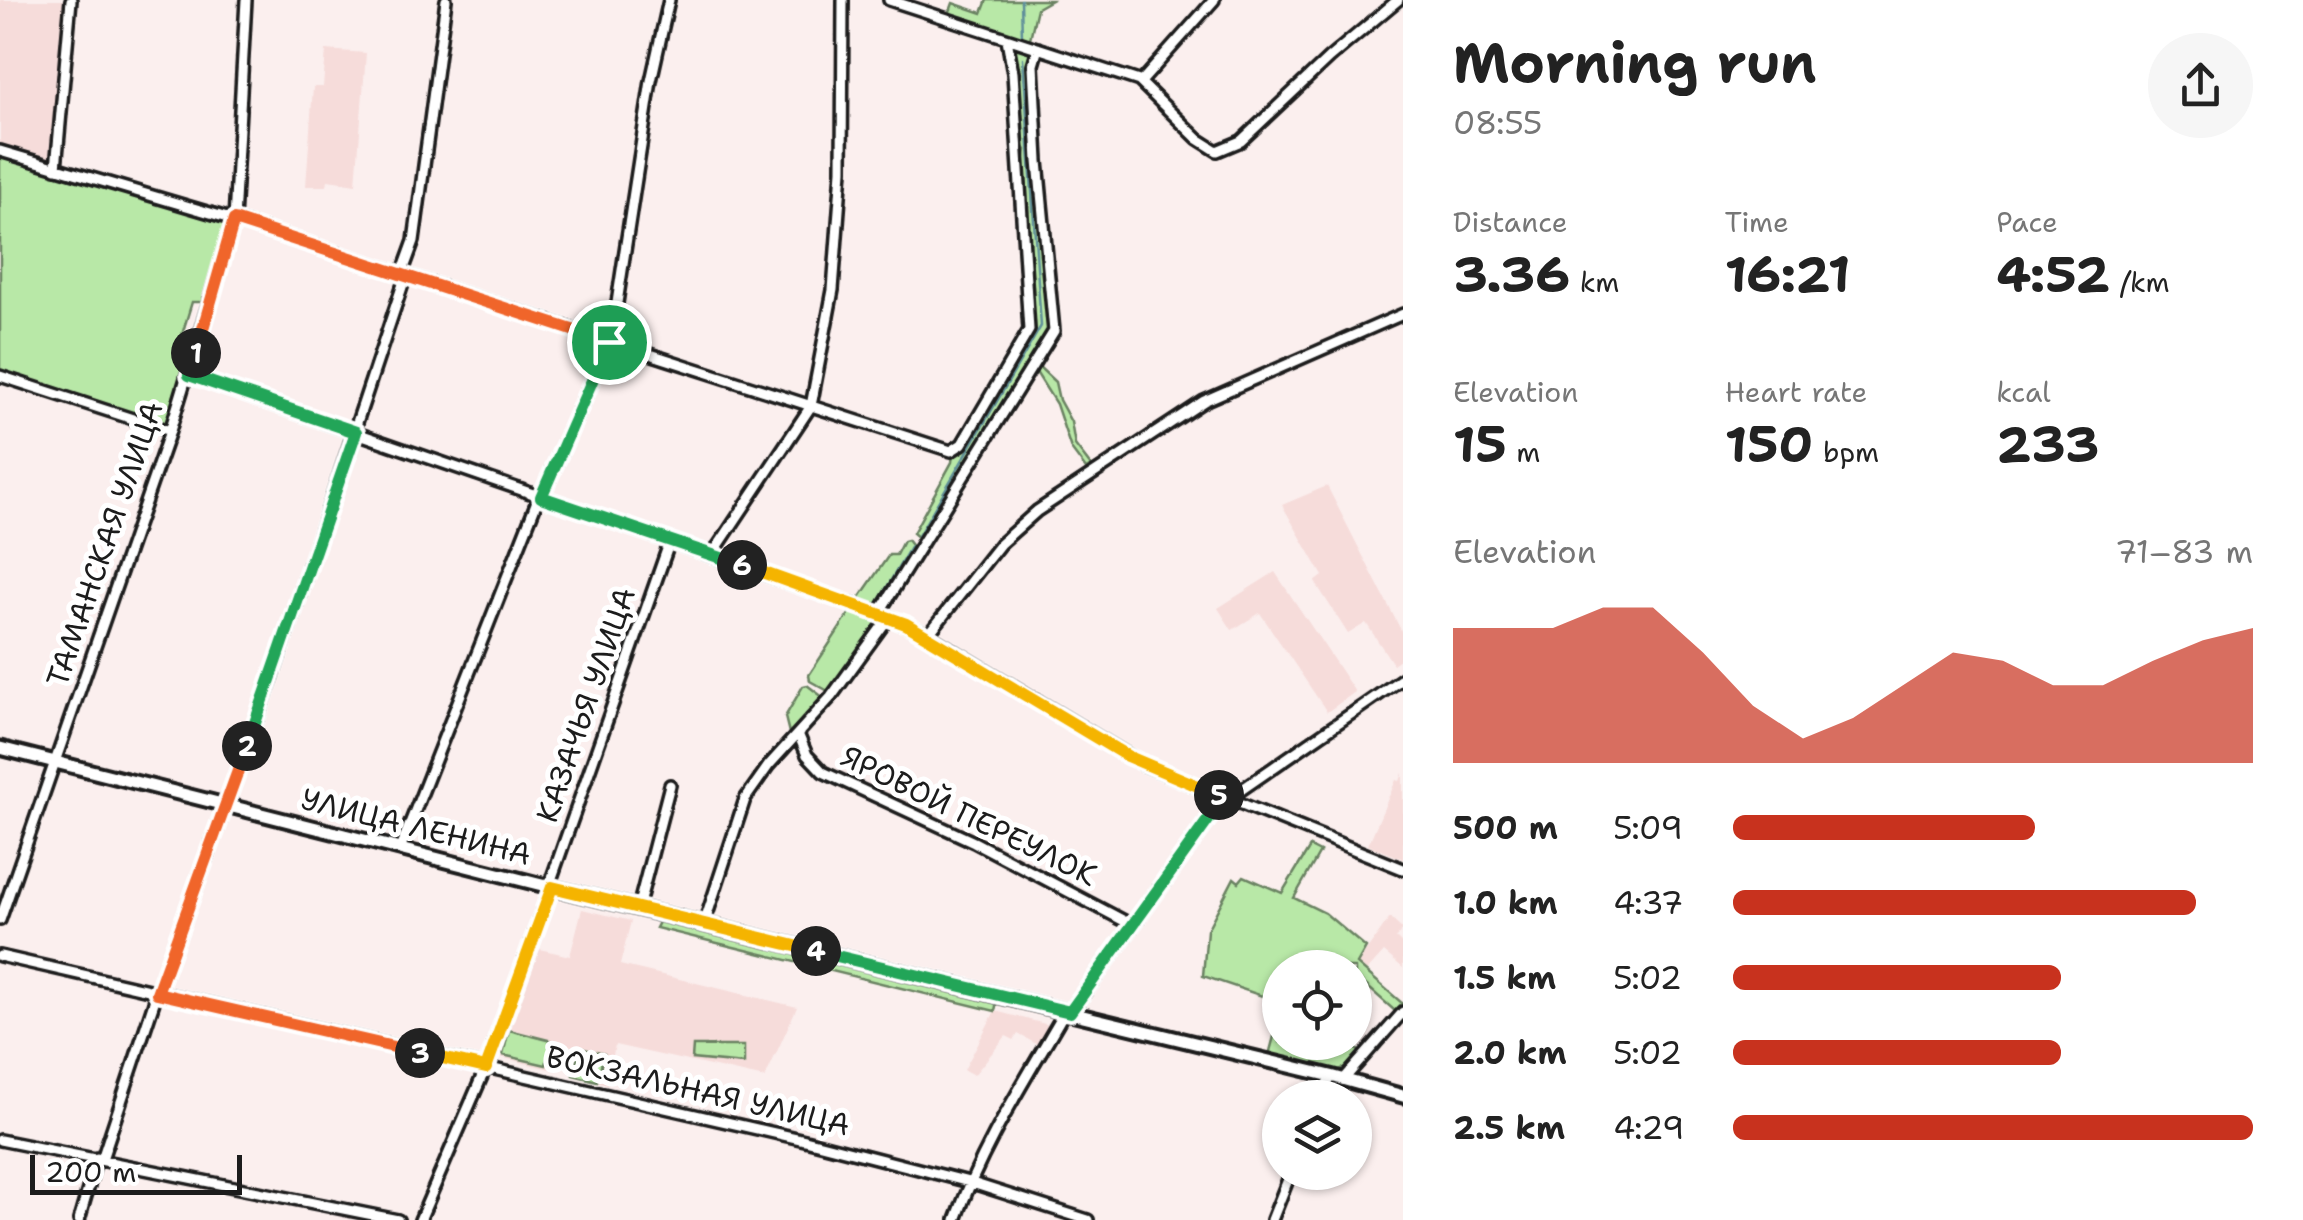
<!DOCTYPE html>
<html lang="en">
<head>
<meta charset="utf-8">
<style>
  body { margin:0; font-family:"Shantell Sans",sans-serif; background:#f6f6f6; color:#222; height:100vh; display:flex; flex-direction:column; font-size:38px; white-space:nowrap }
  * { box-sizing:border-box; margin:0 }
  p { font-size:32px; color:#767676 }
  .icon { flex:none; width:55px; height:55px; fill:none; stroke:currentColor; stroke-width:2; stroke-linecap:round; stroke-linejoin:round }
  .map { position:relative; flex:1; overflow:hidden }
  .sheet { display:flex; flex-direction:column; background:#fff; width:900px }
  .sheet>* { flex:none }
  .fabs { position:absolute; left:1262px; top:950px; display:grid; gap:20px }
  .fabs a { display:grid; place-items:center; width:110px; height:110px; border-radius:50%; background:#fff; box-shadow:0 2px 8px #0004; font-size:50px }
  .scale { position:absolute; left:30px; bottom:25px; width:212px; box-sizing:border-box; padding-left:10px; border:5px solid #1c1c1c; border-top:0; font-size:28px; line-height:35px; white-space:nowrap; color:#1c1c1c; -webkit-text-stroke:8px #fff; paint-order:stroke }
  .pin { position:absolute; display:grid; place-items:center; width:85px; height:85px; color:#fff; margin:-42px; border:5px solid #fff; border-radius:50%; box-shadow:0 2px 10px #0007 }
  .km { position:absolute; width:50px; height:50px; margin:-25px; border-radius:50%; background:#222; color:#fff; font-size:28px; line-height:50px; text-align:center }
  .round { display:grid; place-items:center; flex:none; width:105px; height:105px; border-radius:52px; background:#f6f6f6 }
  .headline { display:flex; align-items:center; justify-content:space-between; height:170px; padding:0 50px }
  h1 { font-size:55px; font-weight:700; line-height:75px }
  .metrics { display:grid; grid-template-columns:repeat(3,1fr); gap:15px; height:170px; padding:10px 50px }
  .metrics div { display:grid; align-content:center }
  .metrics b { font-size:50px; font-weight:700 }
  .metrics small { font-size:28px; font-weight:400 }
  .metrics p { font-size:28px }
  .chart { height:280px; padding:20px 50px }
  .chart p { display:flex; justify-content:space-between }
  .chart svg { width:100%; height:180px; margin-top:10px; fill:#c8321e; opacity:.7 }
  ul { padding:0 50px; list-style:none; font-size:32px }
  li { display:grid; grid-template-columns:160px 120px 1fr; align-items:center; height:75px }
  li i { height:25px; border-radius:12px; background:#c8321e }
  main { display:flex; flex:1; min-height:0 }
  .map>svg:first-child { display:block }
</style>
</head>
<body>
<main>
<div class="map">
<svg width="1403" height="1220" viewBox="0 0 1403 1220">
  <rect width="100%" height="100%" fill="#fbefee"/>
  <filter id="ink" filterUnits="userSpaceOnUse"><feTurbulence type="fractalNoise" baseFrequency=".01" numOctaves="2"/><feDisplacementMap in="SourceGraphic" scale="20" xChannelSelector="R" yChannelSelector="G"/><feConvolveMatrix kernelMatrix="1 2 1 2 8 2 1 2 1" color-interpolation-filters="sRGB"/></filter>
  <g filter="url(#ink)">
    <!-- built -->
    <path fill="#f6dcda" d="M0,0h64l-13,159 -51,-14z
      M326,50l40,3 -10,131 -28,-4 -1,6h-21l7,-99h10z
      M1327,486l76,148v23l-10,7 -27,-41 -18,11 -33,-52 8,-6 -41,-71z
      M1275,572l80,120 -28,20 -67,-99 -28,17 -14,-22z
      M1403,773v86l-35,-14 28,-65 4,1z
      M582,909l49,12 -11,44 177,42 -32,71 -150,-33 -8,39 -34,-9 7,-27 -24,-6 -7,27 -53,-13 39,-108 35,8z
      M1390,918l13,12 -7,8 7,7v23l-19,-16 -18,20 -9,-8z
      M995,1011l54,14 -11,20 -20,-11 -4,6 -8,-4 -32,39 -10,-5z"/>
    <!-- green -->
    <path fill="#b8e8a7" stroke="#6a8262" stroke-width="2.5" d="M987,0h64l-14,8 -8,35 -81,-26 5,-14 29,10z
      M1012,45l21,6 16,280 -130,207 -6,-5 39,-71 1,-8 77,-118 -8,-159 4,-27 -7,-11z
      M0,154l229,67 -25,81h-12l-11,36 12,8 -25,79 -168,-52z
      M1037,365l18,17 4,18 12,22 4,23 16,21 -5,3 -15,-20 -15,-45 -22,-35z
      M907,540l7,9 -35,59 -17,-5 -2,-6 29,-42h7l7,-14z
      M851,611l26,9 2,6 -49,66 -20,-11 -1,-6z
      M807,685l17,13 -34,39 -5,-20 18,-31z
      M1310,847l10,5 -26,46 31,15 41,35 -9,16 45,39 -7,8 -35,-31 -5,6v-18h-75v34l-77,-26 4,-46 27,-52 5,4 5,-6 38,17z
      M661,918l336,83 -2,10 -339,-83z
      M1280,1014v28l69,1 11,9 -13,15 -11,4 -67,-16z
      M509,1030l43,11 -6,24 -43,-10z
      M693,1046h51v18l-52,-5z
      M580,1048l24,6 -7,27 -24,-6z"/>
    <g fill="none" stroke-linecap="round" stroke-linejoin="round">
      <!-- stream -->
      <path stroke="#61909a" stroke-width="2.5" d="M1021,0l1,37
        M918,536l123,-210 -18,-268
        M880,599l31,-53"/>
      <!-- minor casing -->
      <g stroke="#1c1c1c" stroke-width="16">
        <path id="minor" d="M889,0l250,81 59,58 19,12 24,-10 88,-83 69,-58
          M1141,82l73,-82
          M0,151l234,69 717,231 11,-7 67,-114 -16,-257 -6,-34
          M56,168l15,-168
          M402,274l12,-33 32,-241
          M611,342l40,-261 18,-81
          M189,375l700,242 39,18 215,129 260,105
          M0,376l170,55
          M541,497l68,-155
          M712,555l99,-149 22,-116 9,-120 1,-170
          M879,613l175,-282 -16,-170 -5,-96 5,-17
          M928,635l72,-91 37,-33 167,-110 199,-87
          M799,736l8,19 16,17 151,70 158,83
          M1228,799l175,-121
          M400,849l139,-353
          M549,886l121,-345
          M638,908l32,-123
          M0,920l170,-489 64,-211 12,-220
          M704,924l41,-125 24,-34 62,-68 58,-80
          M0,956l805,184 164,42 119,38
          M1070,1013l154,-215
          M1344,1079l59,-67
          M1322,1098l9,-22
          M0,1140l398,80
          M102,1159l55,-166 116,-318 133,-400
          M79,1220l18,-62
          M420,1220l66,-153 66,-180
          M956,1220c26,-74 70,-141 109,-209
          M1272,1220l19,-48"/>
      </g>
      <!-- major casing -->
      <g stroke="#1c1c1c" stroke-width="19">
        <path id="major" d="M0,748l538,136 793,192 72,20"/>
      </g>
      <!-- minor -->
      <use href="#minor" stroke="#fff" stroke-width="9"/>
      <!-- major -->
      <use href="#major" stroke="#fff" stroke-width="11"/>
    </g>
  </g>
  <g fill="none" stroke-linecap="round" stroke-linejoin="round" filter="url(#ink)">
    <!-- split-1 casing -->
    <g stroke="#fff" stroke-width="20">
      <path id="split-1" d="M196,353l38,-133 375,122"/>
    </g>
    <!-- split-2 casing -->
    <g stroke="#fff" stroke-width="20">
      <path id="split-2" d="M196,353l-7,22 167,57 -109,314"/>
    </g>
    <!-- split-3 casing -->
    <g stroke="#fff" stroke-width="20">
      <path id="split-3" d="M247,746l-90,247 263,60"/>
    </g>
    <!-- split-4 casing -->
    <g stroke="#fff" stroke-width="20">
      <path id="split-4" d="M420,1053l66,15 66,-181 264,64"/>
    </g>
    <!-- split-5 casing -->
    <g stroke="#fff" stroke-width="20">
      <path id="split-5" d="M816,951l254,61 154,-214 -5,-3"/>
    </g>
    <!-- split-6 casing -->
    <g stroke="#fff" stroke-width="20">
      <path id="split-6" d="M742,565l164,59 221,132 92,39"/>
    </g>
    <!-- split-7 casing -->
    <g stroke="#fff" stroke-width="20">
      <path id="split-7" d="M609,342l-68,155 201,68"/>
    </g>
    <!-- split-1 -->
    <use href="#split-1" stroke="#f0652b" stroke-width="12"/>
    <!-- split-2 -->
    <use href="#split-2" stroke="#22a559" stroke-width="12"/>
    <!-- split-3 -->
    <use href="#split-3" stroke="#f0652b" stroke-width="12"/>
    <!-- split-4 -->
    <use href="#split-4" stroke="#f5b400" stroke-width="12"/>
    <!-- split-5 -->
    <use href="#split-5" stroke="#22a559" stroke-width="12"/>
    <!-- split-6 -->
    <use href="#split-6" stroke="#f5b400" stroke-width="12"/>
    <!-- split-7 -->
    <use href="#split-7" stroke="#22a559" stroke-width="12"/>
  </g>
  <g text-anchor="middle" stroke-width="10" stroke-linejoin="round" paint-order="stroke">
    <!-- street labels -->
    <g font-size="30" fill="#1c1c1c" stroke="#fff">
      <text transform="translate(105 544) rotate(-71)" y="10">ТАМАНСКАЯ УЛИЦА</text>
      <text transform="translate(586 705) rotate(-71)" y="10">КАЗАЧЬЯ УЛИЦА</text>
      <text transform="translate(969 816) rotate(26)" y="10">ЯРОВОЙ ПЕРЕУЛОК</text>
      <text transform="translate(416 827) rotate(14)" y="10">УЛИЦА ЛЕНИНА</text>
      <text transform="translate(698 1091) rotate(13)" y="10">ВОКЗАЛЬНАЯ УЛИЦА</text>
    </g>
  </g>
</svg>
<div class="fabs">
<a><svg class="icon" aria-label="locate" viewBox="0 0 24 24"><circle cx="12" cy="12" r="6"/><path d="M12 2v4M12 18v4M2 12h4M18 12h4"/></svg></a>
<a><svg class="icon" aria-label="layers" viewBox="0 0 24 24"><path d="M12 4l9 5-9 5-9-5zM3 14l9 5 9-5"/></svg></a>
</div>
<div class="scale">200 m</div>
<div class="pin" style="left:609px;top:342px;background:#1e9e55"><svg class="icon" aria-label="arrive" viewBox="0 0 24 24"><path d="M6 21V4h12l-3 4 3 4H6"/></svg></div>
<b class="km" style="left:196px;top:353px">1</b>
<b class="km" style="left:247px;top:746px">2</b>
<b class="km" style="left:420px;top:1053px">3</b>
<b class="km" style="left:816px;top:951px">4</b>
<b class="km" style="left:1219px;top:795px">5</b>
<b class="km" style="left:742px;top:565px">6</b>
</div>
<section class="sheet">
<div class="headline"><div><h1>Morning run</h1><p>08:55</p></div><a class="round"><svg class="icon" aria-label="share" viewBox="0 0 24 24"><path d="M12 15V3M7 8l5-5 5 5M5 13v7h14v-7"/></svg></a></div>
<div class="metrics">
<div><p>Distance</p><b>3.36<small> km</small></b></div>
<div><p>Time</p><b>16:21</b></div>
<div><p>Pace</p><b>4:52<small> /km</small></b></div>
</div>
<div class="metrics">
<div><p>Elevation</p><b>15<small> m</small></b></div>
<div><p>Heart rate</p><b>150<small> bpm</small></b></div>
<div><p>kcal</p><b>233</b></div>
</div>
<div class="chart"><p><span>Elevation</span>71–83 m</p>
<svg viewBox="0 0 160 44" preserveAspectRatio="none"><path d="M0 44V11L10 11L20 11L30 6L40 6L50 17L60 30L70 38L80 33L90 25L100 17L110 19L120 25L130 25L140 19L150 14L160 11V44z"/></svg>
</div>
<ul>
<li><b>500 m</b>5:09<i style="width:58%"></i></li>
<li><b>1.0 km</b>4:37<i style="width:89%"></i></li>
<li><b>1.5 km</b>5:02<i style="width:63%"></i></li>
<li><b>2.0 km</b>5:02<i style="width:63%"></i></li>
<li><b>2.5 km</b>4:29<i style="width:100%"></i></li>
</ul>
</section>
</main>
</body>
</html>
